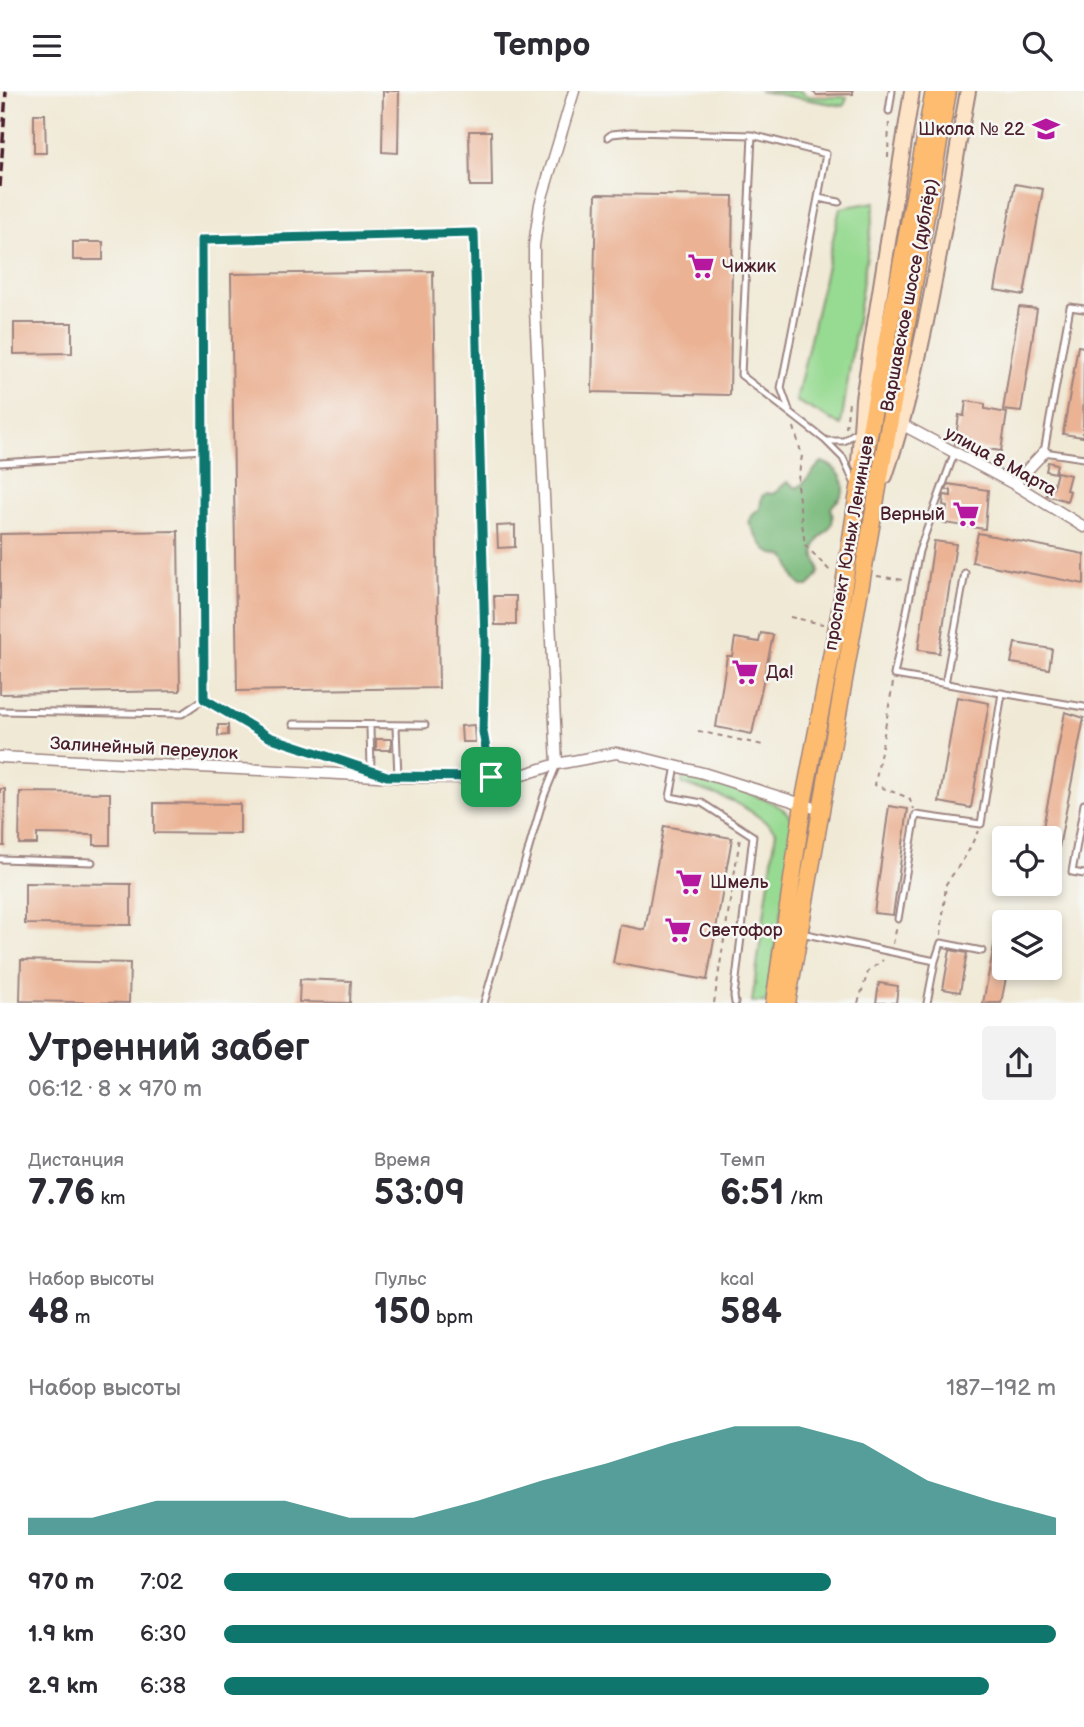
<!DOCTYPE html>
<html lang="ru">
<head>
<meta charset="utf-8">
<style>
  body { margin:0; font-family:"Balsamiq Sans",sans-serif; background:#f2f2f3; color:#2b2b33; height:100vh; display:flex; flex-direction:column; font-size:26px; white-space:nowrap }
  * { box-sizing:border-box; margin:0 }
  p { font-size:23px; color:#7c7c81 }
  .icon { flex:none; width:38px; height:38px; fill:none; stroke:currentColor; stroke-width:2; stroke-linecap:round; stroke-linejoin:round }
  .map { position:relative; height:912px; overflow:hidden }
  .details { display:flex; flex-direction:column; background:#fff; flex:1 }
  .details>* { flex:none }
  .fabs { position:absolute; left:992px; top:735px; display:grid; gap:14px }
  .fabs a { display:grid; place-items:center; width:70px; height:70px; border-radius:7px; background:#fff; box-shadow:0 4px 10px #0003; font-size:35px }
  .pin { position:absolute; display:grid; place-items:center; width:60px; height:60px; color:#fff; margin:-30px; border-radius:14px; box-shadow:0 4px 10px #0006 }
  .round { display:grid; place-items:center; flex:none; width:74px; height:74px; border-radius:7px; background:#f2f2f3 }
  .overview { display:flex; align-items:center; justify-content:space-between; height:119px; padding:0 28px }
  h1 { font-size:38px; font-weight:800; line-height:52px }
  .metrics { display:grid; grid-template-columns:repeat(3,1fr); gap:10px; height:119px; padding:7px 28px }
  .metrics div { display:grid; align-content:center }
  .metrics b { font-size:35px; font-weight:800 }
  .metrics small { font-size:19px; font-weight:400 }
  .metrics p { font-size:19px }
  .chart { height:196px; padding:14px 28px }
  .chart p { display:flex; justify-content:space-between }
  .chart svg { width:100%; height:126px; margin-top:7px; fill:#0f766e; opacity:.7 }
  ul { padding:0 28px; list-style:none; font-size:23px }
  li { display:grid; grid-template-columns:112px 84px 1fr; align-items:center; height:52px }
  li i { height:18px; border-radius:9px; background:#0f766e }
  header { display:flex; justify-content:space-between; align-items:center; height:91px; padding:0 28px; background:#fff; font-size:32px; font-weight:800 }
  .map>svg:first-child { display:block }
</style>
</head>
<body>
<header><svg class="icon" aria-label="menu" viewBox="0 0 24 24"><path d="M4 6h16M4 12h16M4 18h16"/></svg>Tempo<svg class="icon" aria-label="search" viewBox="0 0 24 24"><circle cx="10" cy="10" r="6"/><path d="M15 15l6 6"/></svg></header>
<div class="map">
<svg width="1084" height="912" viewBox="0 0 1084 912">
  <rect width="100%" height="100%" fill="#f6f6f2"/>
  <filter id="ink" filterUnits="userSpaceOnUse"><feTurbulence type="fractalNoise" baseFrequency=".0143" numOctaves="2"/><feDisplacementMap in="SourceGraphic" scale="14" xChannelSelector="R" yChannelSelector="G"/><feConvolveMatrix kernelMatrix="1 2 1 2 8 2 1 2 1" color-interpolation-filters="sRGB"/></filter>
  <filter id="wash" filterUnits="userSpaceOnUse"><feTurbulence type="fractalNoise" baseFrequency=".00686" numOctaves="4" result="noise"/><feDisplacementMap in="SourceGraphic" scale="28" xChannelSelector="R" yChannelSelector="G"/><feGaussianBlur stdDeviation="1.57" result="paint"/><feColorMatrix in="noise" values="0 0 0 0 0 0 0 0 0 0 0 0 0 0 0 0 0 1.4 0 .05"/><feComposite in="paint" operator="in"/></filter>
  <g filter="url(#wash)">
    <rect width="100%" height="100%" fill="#f0e9d5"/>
    <!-- green -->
    <path fill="#97da92" stroke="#707c5e" stroke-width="2" d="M759,0h41l7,5 9,1h31l-3,9z
      M875,111l-34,223 -45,-24 44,-193z
      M683,685c24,6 91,20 105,38 4,4 6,11 8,15l-30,173h-14l24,-171c-32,-29 -53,-35 -94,-47z"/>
    <!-- forest -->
    <path fill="#79ba7c" stroke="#626c54" stroke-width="2" d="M822,371c15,5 30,22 17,37 -3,3 -6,5 -8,9 7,24 -10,21 -16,39 -5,18 17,18 -7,39h-6c-13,-9 -8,-18 -16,-28 -5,-5 -10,-2 -15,-5 -7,-3 -20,-25 -22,-32l6,-9 5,-3 2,-13 5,-3 6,1 14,-12 10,6c11,-6 15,-18 25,-26z"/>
    <g id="blocks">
      <!-- building -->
      <path fill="#ebb294" d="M383,0h16l-1,62 -16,-1z
        M811,0h42v3l-36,1z
        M34,23h11l1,39h-12z
        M469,40h22l1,55h-22z
        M1015,93l28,5 -19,106 -29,-5z
        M596,103l137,2 -3,199 -138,-3z
        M73,151h30v18h-30z
        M433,180l6,417 -202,3 -6,-417z
        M1019,216l18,2 -16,103 -18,-2z
        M14,232h58v30l-58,1z
        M1078,255l6,1 -1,90 -20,-3z
        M966,310l19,3v5l22,4 -6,38 -46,-7 4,-29 5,1z
        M1048,371l9,2 -2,9 -9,-2z
        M1057,381l13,3 -4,15 4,1 -3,10 -21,-6 2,-8 5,1z
        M948,393l40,6 -3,39 -41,-6 3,-17 -4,-1 1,-10 7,1v-6h-5z
        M515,434v22l-17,1 -1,-22z
        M178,440l2,160 -180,3v-160z
        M978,442l106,21v30l-112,-22z
        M934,450l22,3 -17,109 -21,-3z
        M494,505h22v29h-21z
        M761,542l12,2 -21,99 -36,-7 11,-71h5l3,-18 24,4z
        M1015,552l37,6 -3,20 -38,-6z
        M957,606l32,6 -18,105 -32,-6z
        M1065,621l19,6 -28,145 -6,-2v-23h-9z
        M218,634h10v10l-10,1z
        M474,634l1,17h-13l-1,-16z
        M376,648h15v11h-15z
        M0,698h5l-1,57h-4z
        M20,701l90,1v52h-16v-10l-57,-1v10h-18z
        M154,712l86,1v30l-86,-1z
        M889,715l19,3 -15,106 -19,-2z
        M664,735l68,12 -25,142 -94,-17 7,-38 25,5z
        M25,792l106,1v41l-106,-1z
        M997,839l7,2v36h4l-7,35h-18z
        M950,859l17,3 -7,39 -17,-3z
        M21,869l109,3 -1,40 -109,-2z
        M300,888l51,2 -1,22 -51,-1z
        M879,892l19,3 -2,17h-20z"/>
    </g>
  </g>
  <g filter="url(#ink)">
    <use href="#blocks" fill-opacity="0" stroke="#9d8480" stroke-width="2"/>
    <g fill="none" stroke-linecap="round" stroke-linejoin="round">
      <!-- lane casing -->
      <g stroke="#9d8480" stroke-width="9">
        <path id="lane" d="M889,20l3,-20
          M752,44l-11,240 84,65 18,18 11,24
          M608,46l4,-3 19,-2 121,3 74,19 -8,44
          M1084,218l-14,-2 -26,145 40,6
          M789,319l-8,-22 37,-190 21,4
          M828,350h16l12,-9
          M954,363l-35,97 -25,124 190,32
          M0,372l203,-13
          M945,593l20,-111
          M204,608l-2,-459 272,-7 11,409 -2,90 8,45
          M204,608l65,38 108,36
          M0,620l182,3 22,-15
          M293,633l132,1
          M370,636l1,43
          M396,636l2,50
          M676,675l-6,31 32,6 51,33 -19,160 1,7
          M1084,713l-12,68 12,2
          M0,768l92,3
          M898,828l18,-104 65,9 21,-131
          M801,842l134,28 -8,42
          M935,870l6,-18 41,8
          M484,912l60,-207 13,-32"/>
      </g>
      <!-- street casing -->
      <g stroke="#9d8480" stroke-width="13">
        <path id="street" d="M903,334l111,59 70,43
          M1014,393l30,-32
          M0,666l398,20 74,1 47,-2 38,-12 59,-11 27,5 60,15 118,37
          M557,673l-23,-475v-44l6,-41 34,-113"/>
      </g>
      <!-- secondary casing -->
      <g stroke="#9d8480" stroke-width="18">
        <path id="secondary" d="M859,372l4,-64 49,-308
          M885,385c42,-124 59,-256 83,-385"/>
      </g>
      <!-- primary casing -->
      <g stroke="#9d8480" stroke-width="19">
        <path id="primary" d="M774,912l29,-199 37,-194 17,-111 77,-408
          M787,912l161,-912"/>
      </g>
      <!-- path -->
      <path stroke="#9d8480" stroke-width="2" stroke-dasharray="5 5" stroke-linecap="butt" d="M888,67l1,-40
        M794,336l8,29 -5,29 8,60 27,28
        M846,337l3,-26
        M877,485l26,4
        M790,526l33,7
        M893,592l-18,102 34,13 5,11
        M698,640l65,14
        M941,844l5,-51 21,-30 11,-23
        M893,853l4,-18
        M714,912l26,-165
        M858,912l10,-31 15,-12"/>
      <!-- lane -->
      <use href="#lane" stroke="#fff" stroke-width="5"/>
      <!-- street -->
      <use href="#street" stroke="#fff" stroke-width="10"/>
      <!-- secondary -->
      <use href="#secondary" stroke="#fee4c6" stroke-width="14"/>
      <!-- primary -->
      <use href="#primary" stroke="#fdbc70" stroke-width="16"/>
      <!-- rail -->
      <path stroke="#4a1f2b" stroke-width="3.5" stroke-dasharray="10 5" stroke-linecap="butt" d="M0,96l6,-96"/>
    </g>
  </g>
  <g fill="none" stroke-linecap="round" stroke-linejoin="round" filter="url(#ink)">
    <!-- route casing -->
    <g stroke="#fff" stroke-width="14">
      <path id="route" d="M474,142l11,409 -2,90 8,45 -104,-1 -118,-39 -65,-38 -2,-459z"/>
    </g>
    <!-- route -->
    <use href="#route" stroke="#0f766e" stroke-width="9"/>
  </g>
  <!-- icons -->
  <defs>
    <g id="school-bare" transform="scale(2.1)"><path d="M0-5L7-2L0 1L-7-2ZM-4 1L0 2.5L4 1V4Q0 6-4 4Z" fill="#b5179e" stroke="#f6f6f2" stroke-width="2.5" paint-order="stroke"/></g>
    <g id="supermarket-bare" transform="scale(2.1)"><path d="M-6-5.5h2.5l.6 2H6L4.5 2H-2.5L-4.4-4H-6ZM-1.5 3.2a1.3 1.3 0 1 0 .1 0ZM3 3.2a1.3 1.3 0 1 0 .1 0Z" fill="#b5179e" stroke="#f6f6f2" stroke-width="2.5" paint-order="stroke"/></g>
  </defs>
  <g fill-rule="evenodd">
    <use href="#school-bare" x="1046" y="38"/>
    <use href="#supermarket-bare" x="701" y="175"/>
    <use href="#supermarket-bare" x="966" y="423"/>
    <use href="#supermarket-bare" x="745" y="581"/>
    <use href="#supermarket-bare" x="689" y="791"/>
    <use href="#supermarket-bare" x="678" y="839"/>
  </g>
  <g text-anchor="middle" stroke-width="5" stroke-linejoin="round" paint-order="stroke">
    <!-- poi labels -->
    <g font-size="18" fill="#4a1f2b" stroke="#f6f6f2" text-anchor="start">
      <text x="1025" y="44" text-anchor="end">Школа № 22</text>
      <text x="722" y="181">Чижик</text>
      <text x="945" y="429" text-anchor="end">Верный</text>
      <text x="766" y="587">Да!</text>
      <text x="710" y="797">Шмель</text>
      <text x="699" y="845">Светофор</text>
    </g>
    <!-- street labels -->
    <g font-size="18" fill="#4a1f2b" stroke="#f6f6f2">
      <text transform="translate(909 204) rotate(-79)" y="6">Варшавское шоссе (дублёр)</text>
      <text transform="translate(1001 370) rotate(29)" y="6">улица 8 Марта</text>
      <text transform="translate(849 452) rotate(-80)" y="6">проспект Юных Ленинцев</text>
      <text transform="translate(144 657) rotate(3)" y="6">Залинейный переулок</text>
    </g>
  </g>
</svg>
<div class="fabs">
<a><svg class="icon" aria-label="locate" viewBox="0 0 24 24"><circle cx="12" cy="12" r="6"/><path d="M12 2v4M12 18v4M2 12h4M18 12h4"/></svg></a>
<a><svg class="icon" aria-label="layers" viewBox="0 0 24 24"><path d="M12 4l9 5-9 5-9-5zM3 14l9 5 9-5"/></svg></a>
</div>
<div class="pin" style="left:491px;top:686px;background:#1e9e55"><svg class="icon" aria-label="arrive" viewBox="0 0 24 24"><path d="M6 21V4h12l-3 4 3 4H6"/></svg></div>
</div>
<section class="details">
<div class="overview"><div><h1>Утренний забег</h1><p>06:12 · 8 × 970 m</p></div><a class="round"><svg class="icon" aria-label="share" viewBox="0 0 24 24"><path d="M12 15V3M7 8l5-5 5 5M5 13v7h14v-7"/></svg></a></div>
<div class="metrics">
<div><p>Дистанция</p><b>7.76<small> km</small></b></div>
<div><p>Время</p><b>53:09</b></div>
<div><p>Темп</p><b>6:51<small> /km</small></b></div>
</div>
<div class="metrics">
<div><p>Набор высоты</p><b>48<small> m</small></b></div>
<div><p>Пульс</p><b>150<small> bpm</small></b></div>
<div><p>kcal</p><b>584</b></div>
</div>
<div class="chart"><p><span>Набор высоты</span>187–192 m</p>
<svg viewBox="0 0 160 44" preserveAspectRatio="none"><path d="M0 44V38L10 38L20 32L30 32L40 32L50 38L60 38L70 32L80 25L90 19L100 12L110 6L120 6L130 12L140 25L150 32L160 38V44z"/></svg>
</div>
<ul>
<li><b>970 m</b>7:02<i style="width:73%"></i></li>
<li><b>1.9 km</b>6:30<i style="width:100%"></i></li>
<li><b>2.9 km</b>6:38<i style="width:92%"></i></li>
</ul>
</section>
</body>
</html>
